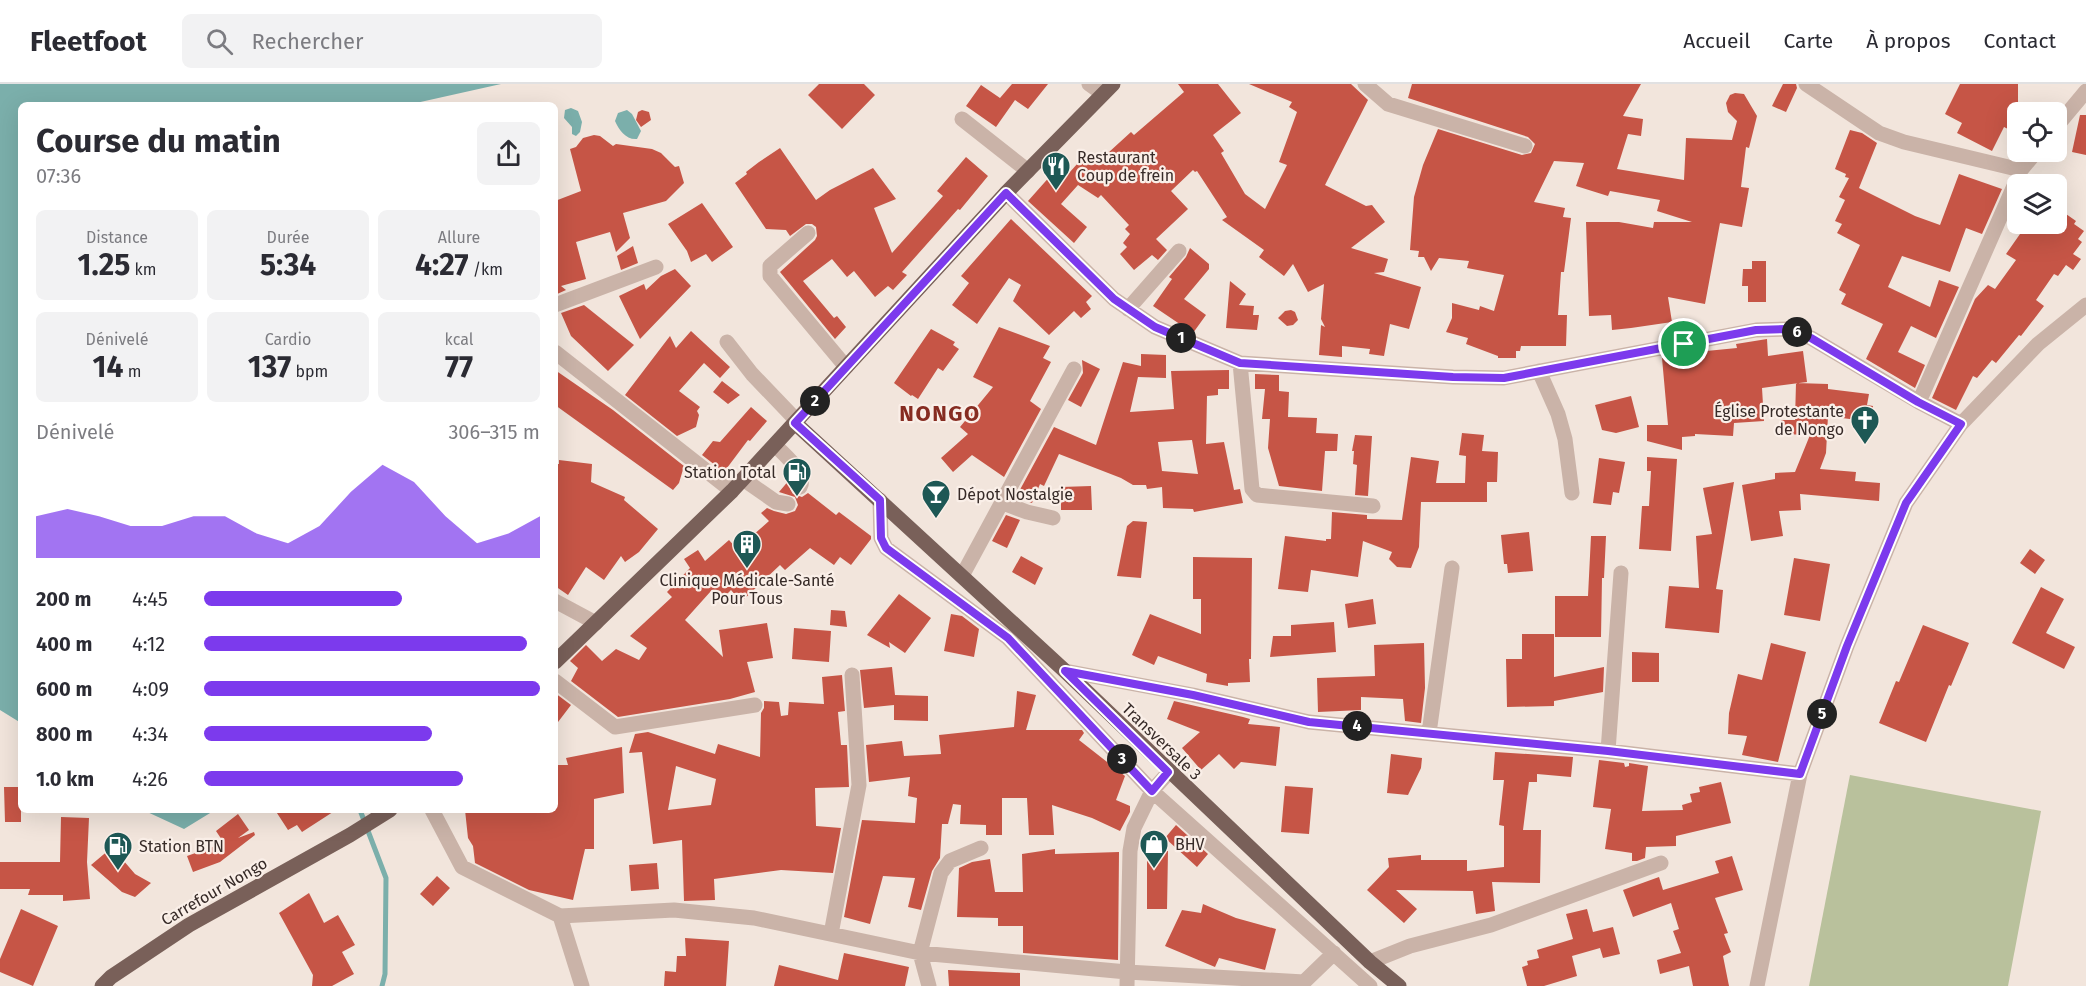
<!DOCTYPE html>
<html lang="fr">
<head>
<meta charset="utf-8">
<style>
  body { margin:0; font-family:"Fira Sans",sans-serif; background:#f2f2f3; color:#2b2b33; height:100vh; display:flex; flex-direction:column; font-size:22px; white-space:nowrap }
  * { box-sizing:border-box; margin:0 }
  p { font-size:20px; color:#7c7c81 }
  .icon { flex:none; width:33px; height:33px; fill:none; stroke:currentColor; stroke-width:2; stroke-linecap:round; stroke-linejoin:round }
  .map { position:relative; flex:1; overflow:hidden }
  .details { position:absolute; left:18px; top:18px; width:540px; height:711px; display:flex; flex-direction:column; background:#fff; border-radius:9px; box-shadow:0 6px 24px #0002 }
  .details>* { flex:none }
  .buttons { position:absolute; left:2007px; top:18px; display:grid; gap:12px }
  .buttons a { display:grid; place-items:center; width:60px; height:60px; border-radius:9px; background:#fff; box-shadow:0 6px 24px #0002; font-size:30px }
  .pin { position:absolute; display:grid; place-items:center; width:51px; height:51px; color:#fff; margin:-26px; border:3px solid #fff; border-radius:50%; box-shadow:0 2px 6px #0007 }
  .km { position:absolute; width:30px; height:30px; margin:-15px; border-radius:50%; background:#222; color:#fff; font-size:16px; line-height:30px; text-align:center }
  .round { display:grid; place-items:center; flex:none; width:63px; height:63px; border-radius:9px; background:#f2f2f3 }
  .overview { display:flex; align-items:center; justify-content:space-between; height:102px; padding:0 18px }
  h1 { font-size:33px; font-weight:700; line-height:45px }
  .metrics { display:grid; grid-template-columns:repeat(3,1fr); gap:9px; height:102px; padding:6px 18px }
  .metrics div { display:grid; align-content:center; border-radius:9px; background:#f2f2f3; text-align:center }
  .metrics b { font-size:30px; font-weight:700 }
  .metrics small { font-size:16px; font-weight:400 }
  .metrics p { font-size:16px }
  .chart { height:168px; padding:12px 18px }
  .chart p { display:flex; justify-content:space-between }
  .chart svg { width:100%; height:108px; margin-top:6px; fill:#7c3aed; opacity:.7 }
  ul { padding:0 18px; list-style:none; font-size:20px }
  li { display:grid; grid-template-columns:96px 72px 1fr; align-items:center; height:45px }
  li i { height:15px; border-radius:8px; background:#7c3aed }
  header { display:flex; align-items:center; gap:36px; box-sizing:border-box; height:84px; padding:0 30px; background:#fff; border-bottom:2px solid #e1e1e2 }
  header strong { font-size:28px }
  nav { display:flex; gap:33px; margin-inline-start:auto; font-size:21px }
  .search { width:420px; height:54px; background:#f2f2f3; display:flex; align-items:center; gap:15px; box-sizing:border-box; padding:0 21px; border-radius:9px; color:#7c7c81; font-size:22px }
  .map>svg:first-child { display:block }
</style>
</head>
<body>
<header>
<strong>Fleetfoot</strong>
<div class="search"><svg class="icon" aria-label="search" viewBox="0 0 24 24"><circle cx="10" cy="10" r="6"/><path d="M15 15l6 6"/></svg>Rechercher</div>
<nav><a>Accueil</a><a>Carte</a><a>À propos</a><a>Contact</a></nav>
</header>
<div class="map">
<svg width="2086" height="902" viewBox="0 0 2086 902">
  <rect width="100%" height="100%" fill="#f2e5dc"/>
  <!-- green -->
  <path fill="#b9c19c" d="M1850,691l191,36 -33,175h-199z"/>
  <!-- water -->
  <path fill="#7bafab" d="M0,0h501l-94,21h-386v618l-21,-13z
    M571,24l7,3 4,11 -2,10 -4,4 -4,-2v-7l-8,-9 1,-8z
    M627,26l5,4 9,17 -4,8c-11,1 -18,-9 -22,-18l3,-8z
    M143,726h72l-31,19z"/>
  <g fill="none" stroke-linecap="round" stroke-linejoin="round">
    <!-- stream -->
    <path stroke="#7bafab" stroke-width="5" d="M360,726l26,68 -1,96 -3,12"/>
  </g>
  <!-- building -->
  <path fill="#c65546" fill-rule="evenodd" d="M819,0h45l11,11 -33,34 -34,-34z
    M1012,0h36l-20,25 -13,-9 -19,27 -30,-21 15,-21 19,13z
    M1178,0h40l23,29 -28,22 11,16 -3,2 24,41 20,15 22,-44 -8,-3 18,-50 -8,-5 3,-5 -43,-18h102l17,16 -43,85 41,21 6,-1 13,17 -34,26 37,11 -4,13 -10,1 47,14 -12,42 -19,-5 -6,32 -15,-2 1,-5 -28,-3v11l-23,-2 2,-30 4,2 -4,-8 3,-35 -16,8 -15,-28 -9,12 -25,-19 5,-7 -42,-30 5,-3 -30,-46 -2,1 -2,-2 -22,21 17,18 -32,30 11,11 -9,10 -6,-5 -18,15 -14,-16 7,-7 -4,-4 7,-9 -5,-5 4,-4 -28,-30 -3,3 -20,-13 -17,19 26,23 -13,16 -46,-42 24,-27 9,8 25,-28 11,9 34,-31 3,3 50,-43z
    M1412,0h229l-18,32 20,3 -2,17 -13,-2 -11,35 67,11 2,-42 46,2 5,-19 -9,-9 -2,-9 4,-8 5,-2 9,1 13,22 -8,32 -3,-1 -5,40 8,1 -7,39 -22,-4 -15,81 -37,-7 4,25 -41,6 -19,2 -1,-15 -22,1 -3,-94h33l34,6 1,-6h38l-35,-11 3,-11 -50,-9 -2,5 -32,-10 8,-23 -30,-2 -20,41 31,6 -2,9 8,1 -7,54h-3l-3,43h9l-1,31h-45l-1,5h-4v7h-18v-2l-32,-12 2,-6 -22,-6 6,-14v-15l27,7 1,-4 14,5 10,-36 -37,-7 2,-7 -30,-3 -8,13 -7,-14h-6l1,-6 -9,-1 4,-53 9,-32 15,-36 84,26 9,-2 4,-9 -7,-7 -120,-39z
    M1783,0h13l1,4 -11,24 -14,-6z
    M1960,0h58v32l-8,14 -6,-3 -12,24 -35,-18 5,-10 -17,-9z
    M642,26l7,2 2,8 -10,7 -5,-7 2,-8z
    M2080,31h6v40l-14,-3z
    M1850,46l12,3 15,10 -18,45 56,28 25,9 19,-51 43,15 -20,45 -16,-6 -16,44 -48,-16 -14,31 42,20 9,-27 20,7 -23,51 -25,-12 -13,26 27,13 -10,23 -49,-29 17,-35 -42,-20 5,-10 -7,-4 21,-45 -23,-12 5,-9 -7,-3 10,-21 -6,-3 10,-19 -4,-1 1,-3 -11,-5z
    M594,51l6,1 13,10 3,-2 36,5 9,4 14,14 4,-1 5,17 -18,18 -43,12 7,25 -14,14 -6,-20 -34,10 10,37 -25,7 5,4 -11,5v-94l26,-10 -11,-42 6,-2 7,-9z
    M780,64l36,52 14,-10 43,-22 23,31 -22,9 18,45 51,-57 -6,-5 29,-34 22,19 -28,34 -2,-1 -56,63 5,3 -14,15 -5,-4 -13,11 -21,-26 -7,6 -15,-18 -29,22 31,37 3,-2 9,11 -11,12 -55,-67 35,-32 2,-4 -1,-9 -4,-3h-6l-16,12 -4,-6 -20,-1 -31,-46 12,-9 -1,-2 13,-10z
    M702,119l31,44 -21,15 -6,-8 -15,8 -4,-11 -19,-27z
    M2056,123l20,14 -2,3 10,7 -6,8 4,3 -9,12 8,5 -8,11 -7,-5 -8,11 -4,-2 -18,26 8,6 -23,30 -2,-1 -23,28 -4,-3 -15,18 -4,-2 -17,34 -24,-12 43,-99 13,-14 7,4 21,-29 -10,-6 21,-30h29z
    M1011,135l81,77 -6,6 5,7 -10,9 -7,-7 -25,24 -36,-34 8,-16 -12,-7 -32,46 -25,-19 17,-22 -8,-7z
    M633,162l5,17 -17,7 -4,-14z
    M1190,164l19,16v5l-25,30 22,16 -13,18 -40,-27 19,-27 -3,-2 17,-20z
    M1752,177h14v41h-18v-16h-6l1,-17h9z
    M675,185l16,17 -51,53 -21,-43 25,-12 2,6 15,-14z
    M1230,197l16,13 -7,11 15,1 -1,9h6l-2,15 -31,-2z
    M584,221l50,40 -26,26 -37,-35 -10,-23z
    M1291,226l4,2 3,8 -5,5 -6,1 -9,-8 7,-7z
    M999,243l51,19 -7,12 8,4 -21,39 11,8 -37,68 -32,-22 -19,17 -12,-14 27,-24 -8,-7 33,-40 -20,-10z
    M931,245l24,13 -2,3 6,4 -16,22 -5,-3 -20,31 -6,-4 -1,1 -17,-13z
    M691,247l39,36 -10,11 -16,-15 -25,28 21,16 -3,4 2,4 -3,12 -19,9 -52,-41 45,-59 6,12z
    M1767,255l1,17 35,-5 4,31 -45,6 2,33 -30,2 -1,13 -38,-2v2l-13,1v13l-35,-9v-16h21l-6,-67 24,-5 51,-5 -1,-4z
    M1141,270l25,1v23l-28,-1 -8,35 44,-3 -3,-38 58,-1v19h-11v6l-11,1 -1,48 18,-2 10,48 6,-1 3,14 -49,9 -1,-3 -30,-1 -1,-21 -15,2 -1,-4h-13l-12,-7 -62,-24 -15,32 -4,-2 -8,19 -16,-6 38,-70 42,18 27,-83 18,4zM1192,356l6,34 -36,-3 -4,-29z
    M1082,276l18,9 -19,38 -13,-7 15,-27z
    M555,286l58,40 71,56 -5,17 -6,7 -118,-85z
    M1255,290l24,1v16l10,1 -1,25 29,1 -1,15 22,1 -1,17h-12l-3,40 -43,-5 -11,-38 2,-29h-8l3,-30h-10z
    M722,297l18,14 -12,9 -15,-12z
    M1796,299l32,1v5l41,5 -2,11 6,1 -2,16 -43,-6 -2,37 -6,16 36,3 -1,9 25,2 -1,18 -79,-7 1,16 -22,1 4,25 -32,5 -9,-56 33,-6v-6l20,-1 15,-37 -29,-1v-14h14z
    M1631,312l8,31 -23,6 -14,-3 -7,-25z
    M751,323l16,14 -17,20 -2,-1 -24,32 -22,-17 11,-14 7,1z
    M1462,349l22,2 -2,16 16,1 -1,30h-10v20h-66l-2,45 -8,21 -14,-1 -8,-8 3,-7 -29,-11 -5,36 -47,-7 -3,22 -30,-3 7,-53 41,5v-2h5l1,-27 35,3v4l35,1 9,-63 28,4 -3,22h29l1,-27 -7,-1z
    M1355,351l17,1 -4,60 -13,-1 2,-30 -4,-1 1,-13h-2z
    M1647,373l30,2 -6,92 -32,-2 3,-43h7l2,-35h-4z
    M1599,374l26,4 -6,31 -6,-1 -2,13 -18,-2z
    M559,376l33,4 -1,18 34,15 -1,3 34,29 -19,23 -14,10 -4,-6 -17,24 -18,-13 -18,28 -13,-9v-122h4z
    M790,395l2,2 -2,8 3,5 9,3 6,-4 28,22 3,-3 32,24v3l-20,26 -11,-8 -6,8 -24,-17 -25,22 -5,-5 -39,37 -10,-12 -11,11 -9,-10 -26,29 38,37 -4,-27 48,-7 6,35 -26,4 8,30 -25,7 -112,18 -47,-36 7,-13 -8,-7 16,-16 16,16 14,-12 23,11 8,-12 -17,-12 42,-39 -5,-5 23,-24 -6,-9 14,-9 7,11 24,-21 8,9 32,-28 -8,-8 6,-5 7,3 12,3 9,-3 3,-6 -3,-8 -16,-5z
    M1734,398l-18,107 7,1 -4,43 -54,-5 4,-42 30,2 -3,-52 16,-2 -9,-46z
    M1091,402l1,24h-31v-23z
    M1006,431l14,5 -13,28 -15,-7z
    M1133,437l14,1 -6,56 -24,-2 10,-50z
    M1529,448l4,39 -25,2 -1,-9h-3l-3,-29z
    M1591,452h15l-2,42h-2l-1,59h-46v-41h33z
    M2030,465l15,11 -10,14 -15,-11z
    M1021,472l22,12 -8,17 -23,-13z
    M1193,473l59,1 -1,101h-2l1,23 -22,1v3l-22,-4 1,-8 -49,-18 -4,9 -22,-10 18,-41 51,20v-35h-8z
    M1794,474l36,6 -10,57 -36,-6z
    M2041,503l23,12 -18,34 29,14 -11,22 -52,-26z
    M899,510l32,24 -26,35 -16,-11 1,6 -23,-13z
    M1373,515l3,25 -28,4 -3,-24z
    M831,526l14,1 2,16 -17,-2z
    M951,530l11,2 17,13 -5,28 -30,-6z
    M1334,538l2,30 -66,5 3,-21h18v-11z
    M1923,541l46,18 -18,43 -2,-1 -23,57 -47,-19 17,-42 3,1z
    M794,544l37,3 -2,31 -37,-3z
    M1522,550h32v43l50,-10 -1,25 -49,9v5l-47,1 -1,-48h16z
    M1424,559l1,45 -4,35 -16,-2 -2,-22 -42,-2v13l-43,2 -1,-34 58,-2 -1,-31z
    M1771,559l35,9 -28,110 -36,-7 5,-19 -19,-2 1,-21 9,-39 24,6z
    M1632,568l27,1v29h-27z
    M892,583l3,28 33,1v25l-34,-1v-15l-30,3 -4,-38z
    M842,591l3,36 -7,1 3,33h6l2,42 -34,1 1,38 25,2 -8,45 -52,-3 -67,9 1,21 -31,1 -2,-61 -29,4 -11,-92 -13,1 6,-19 13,-2 67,22 3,-10 42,13 1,-44 3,-5v-7l15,1 2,14 7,-1 1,-13 35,2 -2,-27zM676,682l40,13 -5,26 -43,5z
    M1017,607l19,4 -10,35h56l2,3 -5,7 46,36 -9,24 14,6v6l-10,19 -28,-13 -40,-13 2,30h-25l-2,-37h-25v37h-16v-10l-26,-1 1,-19 -8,-1 -5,20h-6l-2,34 -8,13 -11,39 -13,-3 7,-29 -32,-2 -13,48 -26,-7 18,-97 53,3 2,-25 -9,-2 2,-19 -41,5 -3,-37 36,-4 2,15 37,-2 -2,-19 75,-8z
    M555,609l16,12 -16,21z
    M1174,617l69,16 7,2 -2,5 32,3 -4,39 -35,-4 -7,7 -15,-15 -18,16 -19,-22 18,-16 -33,-13z
    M622,663l2,46 -30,6v50h-9l-12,51 -44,-10 -54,-27 -2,-17 -5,-8 -3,-28h90v-45h13l-2,-7z
    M1495,668l78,5 -2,20 -34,-3v8h-8l-6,48h18l-1,53 -48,-1 3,29 -19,3 -3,-23 -77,-1 21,19 -13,14 -37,-33 22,-23 -1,-9 33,-3v5h46v11l37,-4v-41l-5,-1 5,-45h-11z
    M1391,670l31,4 -1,10 -13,27 -21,-2z
    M1599,676l25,3 1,4 4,-1v-3l19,3 -6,45 41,-1 -1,-5 10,-3 -2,-8 10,-2 -1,-5 22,-5 10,41 -55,13v10l-30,1 -1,11 -8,3h-5v-8l-27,-4 6,-40 -18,-2z
    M1285,702l28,2 -4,46 -28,-2z
    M4,703h17v35h-16z
    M275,726h61l-34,22 -5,-7 -9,5z
    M238,730l11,16 -11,8 16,-6 1,3 -35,27 -27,10 -6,-16 37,-13 -8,-12z
    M61,733l28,1 -2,44 3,37 -27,2v-6h-35l2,-6h-30v-27h60z
    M1176,741l32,29 -11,13 -32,-29z
    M116,760l7,16 12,14 16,9 -16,14 -13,-5 -31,-27z
    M1055,765v5l64,-2 -1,108 -95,-7v-27h-25v-8l-41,-1 2,-49 13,-6 18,-3 5,33h28l-1,-38z
    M1147,767h21l-1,58h-20z
    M1732,772l11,34 -28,8 13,35 -4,1 7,18 -8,4 6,30h-36l-4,-20 -29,8 -3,-14 24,-7 -8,-22 6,-2 -8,-26 -38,14 -10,-27 36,-13 4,13 56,-17 -4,-12z
    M657,779l2,26 -28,2 -2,-26z
    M437,792l13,12 -17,18 -13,-12z
    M309,809l15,30 14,-8 17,30 -13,7 12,22 -22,12h-20l1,-11 -34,-62z
    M1203,820l33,14 40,11 -11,41 -46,-12 -4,9 -50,-21 17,-36 19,3z
    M21,825l37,17 -25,60 -33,-14v-13z
    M1587,825l6,23 20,-5 7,27 -17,4 -3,-10 -28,8 5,20 -33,10h-17l-5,-19 6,-2 -1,-4 12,-3 -2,-8 36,-11 -7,-25z
    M685,854l44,3 -3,45h-62l1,-15 11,1 1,-16h9z
    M844,869l65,14 -4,19h-131l5,-21 59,15z
    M948,886l72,3v13h-71z"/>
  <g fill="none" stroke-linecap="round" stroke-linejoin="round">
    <!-- minor -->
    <path stroke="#cab3a8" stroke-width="15" d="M1089,0l14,10
      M1365,0l23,20 137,42
      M1806,0l73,49 25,9 117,28
      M962,35l66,52
      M2056,43l30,-36
      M1006,109l108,106 41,28 85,36 213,14 51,1 252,-48 32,-1 23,9 108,64 42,22
      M808,149l-38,33v10l76,91
      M555,221l101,-38
      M1128,225l51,-58
      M727,258l25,32 45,47
      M555,268l177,139
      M1240,279l12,126 5,6 116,11
      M1539,287l19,43 7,25 7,54
      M1919,318l102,-232 15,-18
      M775,361c9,10 33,28 25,42
      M743,395l33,23 12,2
      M880,416l1,38 5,10 122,90 144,153 218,195
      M1003,419l24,9 26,6
      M962,492l112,-207
      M555,517l41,22
      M1065,587l128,24 116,27 299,29 192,23
      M555,597l60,46 140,-22
      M1429,649l23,-165
      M1608,667l13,-178
      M432,726l30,57 98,49 22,70
      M560,832l114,-6 80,8 166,35 207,19 177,10 30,-29
      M831,850l28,-149 -7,-110
      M1370,878l40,-16 81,-21 170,-62
      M929,902l-9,-33 21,-80 9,-12 31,-13
      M1127,902l3,-135 4,-23 18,-37 17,-19
      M1757,902l43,-212 47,-128 59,-143 55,-79 77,-80 48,-39"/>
    <!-- major -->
    <path stroke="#796059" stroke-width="15" d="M795,339l270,248 305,291 29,24
      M555,578l177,-171 274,-298 107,-109
      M102,902l9,-9 78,-52 161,-90 40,-25"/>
  </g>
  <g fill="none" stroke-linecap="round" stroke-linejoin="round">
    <!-- route casing -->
    <g stroke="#fff" stroke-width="12">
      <path id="route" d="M1006,109l108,106 41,28 85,36 213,14 51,1 252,-48 32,-1 23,9 107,64 43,22 -55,79 -59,143 -47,128 -192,-23 -299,-29 -116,-27 -128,-24 103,101 -16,19 -144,-153 -122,-90 -5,-10 -1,-38 -85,-77z"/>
    </g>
    <!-- route -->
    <use href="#route" stroke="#7c3aed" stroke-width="8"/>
  </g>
  <!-- icons -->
  <defs>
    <g id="restaurant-pin" transform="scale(1.5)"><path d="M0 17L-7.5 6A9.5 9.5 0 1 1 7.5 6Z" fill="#1e5855" stroke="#faefe8"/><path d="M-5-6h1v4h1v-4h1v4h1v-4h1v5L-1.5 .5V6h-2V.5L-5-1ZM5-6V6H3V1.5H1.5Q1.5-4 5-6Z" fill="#fff"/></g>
    <g id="church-pin" transform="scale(1.5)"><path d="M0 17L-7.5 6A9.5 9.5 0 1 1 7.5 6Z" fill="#1e5855" stroke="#faefe8"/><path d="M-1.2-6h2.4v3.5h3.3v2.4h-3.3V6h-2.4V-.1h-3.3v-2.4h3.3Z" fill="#fff"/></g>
    <g id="fuel-pin" transform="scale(1.5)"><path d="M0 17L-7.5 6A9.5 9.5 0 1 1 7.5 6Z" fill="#1e5855" stroke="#faefe8"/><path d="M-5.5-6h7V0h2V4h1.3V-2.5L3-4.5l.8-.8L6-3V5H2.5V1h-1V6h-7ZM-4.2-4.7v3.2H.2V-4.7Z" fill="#fff"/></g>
    <g id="bar-pin" transform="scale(1.5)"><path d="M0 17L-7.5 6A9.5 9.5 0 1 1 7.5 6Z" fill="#1e5855" stroke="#faefe8"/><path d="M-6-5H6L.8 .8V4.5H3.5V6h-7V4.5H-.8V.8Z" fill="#fff"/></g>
    <g id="building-pin" transform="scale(1.5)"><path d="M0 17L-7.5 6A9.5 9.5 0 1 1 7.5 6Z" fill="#1e5855" stroke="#faefe8"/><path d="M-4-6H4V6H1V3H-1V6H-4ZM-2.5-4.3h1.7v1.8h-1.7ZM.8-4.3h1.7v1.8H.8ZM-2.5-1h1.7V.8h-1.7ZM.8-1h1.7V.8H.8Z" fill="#fff"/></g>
    <g id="shop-pin" transform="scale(1.5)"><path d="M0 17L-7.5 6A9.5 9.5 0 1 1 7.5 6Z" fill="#1e5855" stroke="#faefe8"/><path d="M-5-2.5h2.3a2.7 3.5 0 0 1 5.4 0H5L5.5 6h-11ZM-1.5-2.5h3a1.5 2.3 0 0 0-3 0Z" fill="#fff"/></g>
  </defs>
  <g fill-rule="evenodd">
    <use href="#restaurant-pin" x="1056" y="82"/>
    <use href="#church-pin" x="1865" y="336"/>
    <use href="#fuel-pin" x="797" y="388"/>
    <use href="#bar-pin" x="936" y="410"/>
    <use href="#building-pin" x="747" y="460"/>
    <use href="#shop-pin" x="1154" y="760"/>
    <use href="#fuel-pin" x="118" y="762"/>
  </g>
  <g text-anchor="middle" stroke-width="4.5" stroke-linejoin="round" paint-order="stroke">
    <!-- poi labels -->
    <g font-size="16" fill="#372b28" stroke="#faefe8" text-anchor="start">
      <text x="1077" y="79">Restaurant<tspan x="1077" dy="18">Coup de frein</tspan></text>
      <text x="1844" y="333" text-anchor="end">Église Protestante<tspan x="1844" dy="18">de Nongo</tspan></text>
      <text x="776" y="394" text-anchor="end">Station Total</text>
      <text x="957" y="416">Dépot Nostalgie</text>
      <text x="747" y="502" text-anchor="middle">Clinique Médicale-Santé<tspan x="747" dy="18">Pour Tous</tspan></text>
      <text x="1175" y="766">BHV</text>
      <text x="139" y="768">Station BTN</text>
    </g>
    <!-- street labels -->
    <g font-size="16" fill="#372b28" stroke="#faefe8">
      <text transform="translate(1162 657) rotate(44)" y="6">Transversale 3</text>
      <text transform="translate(214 807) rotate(-30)" y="6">Carrefour Nongo</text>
    </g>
    <!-- district labels -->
    <g font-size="22" font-weight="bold" letter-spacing="1.5" fill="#862c21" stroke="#faefe8">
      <text x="940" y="337">NONGO</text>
    </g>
  </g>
</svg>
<div class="buttons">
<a><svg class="icon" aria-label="locate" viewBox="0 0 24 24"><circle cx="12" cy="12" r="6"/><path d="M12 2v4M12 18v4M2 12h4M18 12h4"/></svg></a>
<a><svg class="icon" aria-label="layers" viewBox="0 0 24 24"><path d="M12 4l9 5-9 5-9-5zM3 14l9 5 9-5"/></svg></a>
</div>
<div class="pin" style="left:1684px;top:260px;background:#1e9e55"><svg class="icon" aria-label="arrive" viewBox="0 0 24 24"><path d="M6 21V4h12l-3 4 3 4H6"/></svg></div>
<b class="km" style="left:1181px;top:254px">1</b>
<b class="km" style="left:815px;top:317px">2</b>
<b class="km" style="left:1122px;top:675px">3</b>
<b class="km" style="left:1357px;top:642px">4</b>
<b class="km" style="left:1822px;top:630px">5</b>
<b class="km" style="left:1797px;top:248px">6</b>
<section class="details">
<div class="overview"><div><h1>Course du matin</h1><p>07:36</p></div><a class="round"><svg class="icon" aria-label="share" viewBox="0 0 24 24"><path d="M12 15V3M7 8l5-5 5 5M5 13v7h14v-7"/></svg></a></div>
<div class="metrics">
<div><p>Distance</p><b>1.25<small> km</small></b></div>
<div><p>Durée</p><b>5:34</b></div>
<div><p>Allure</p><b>4:27<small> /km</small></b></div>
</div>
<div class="metrics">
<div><p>Dénivelé</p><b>14<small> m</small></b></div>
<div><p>Cardio</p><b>137<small> bpm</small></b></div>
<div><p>kcal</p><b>77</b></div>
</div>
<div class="chart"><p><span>Dénivelé</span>306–315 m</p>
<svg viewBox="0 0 160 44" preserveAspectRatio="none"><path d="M0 44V27L10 24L20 27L30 31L40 31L50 27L60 27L70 34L80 38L90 31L100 17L110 6L120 13L130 27L140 38L150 34L160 27V44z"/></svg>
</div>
<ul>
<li><b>200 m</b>4:45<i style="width:59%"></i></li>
<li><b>400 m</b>4:12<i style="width:96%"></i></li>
<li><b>600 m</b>4:09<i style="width:100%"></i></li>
<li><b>800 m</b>4:34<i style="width:68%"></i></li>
<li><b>1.0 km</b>4:26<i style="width:77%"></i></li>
</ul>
</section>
</div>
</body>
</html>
